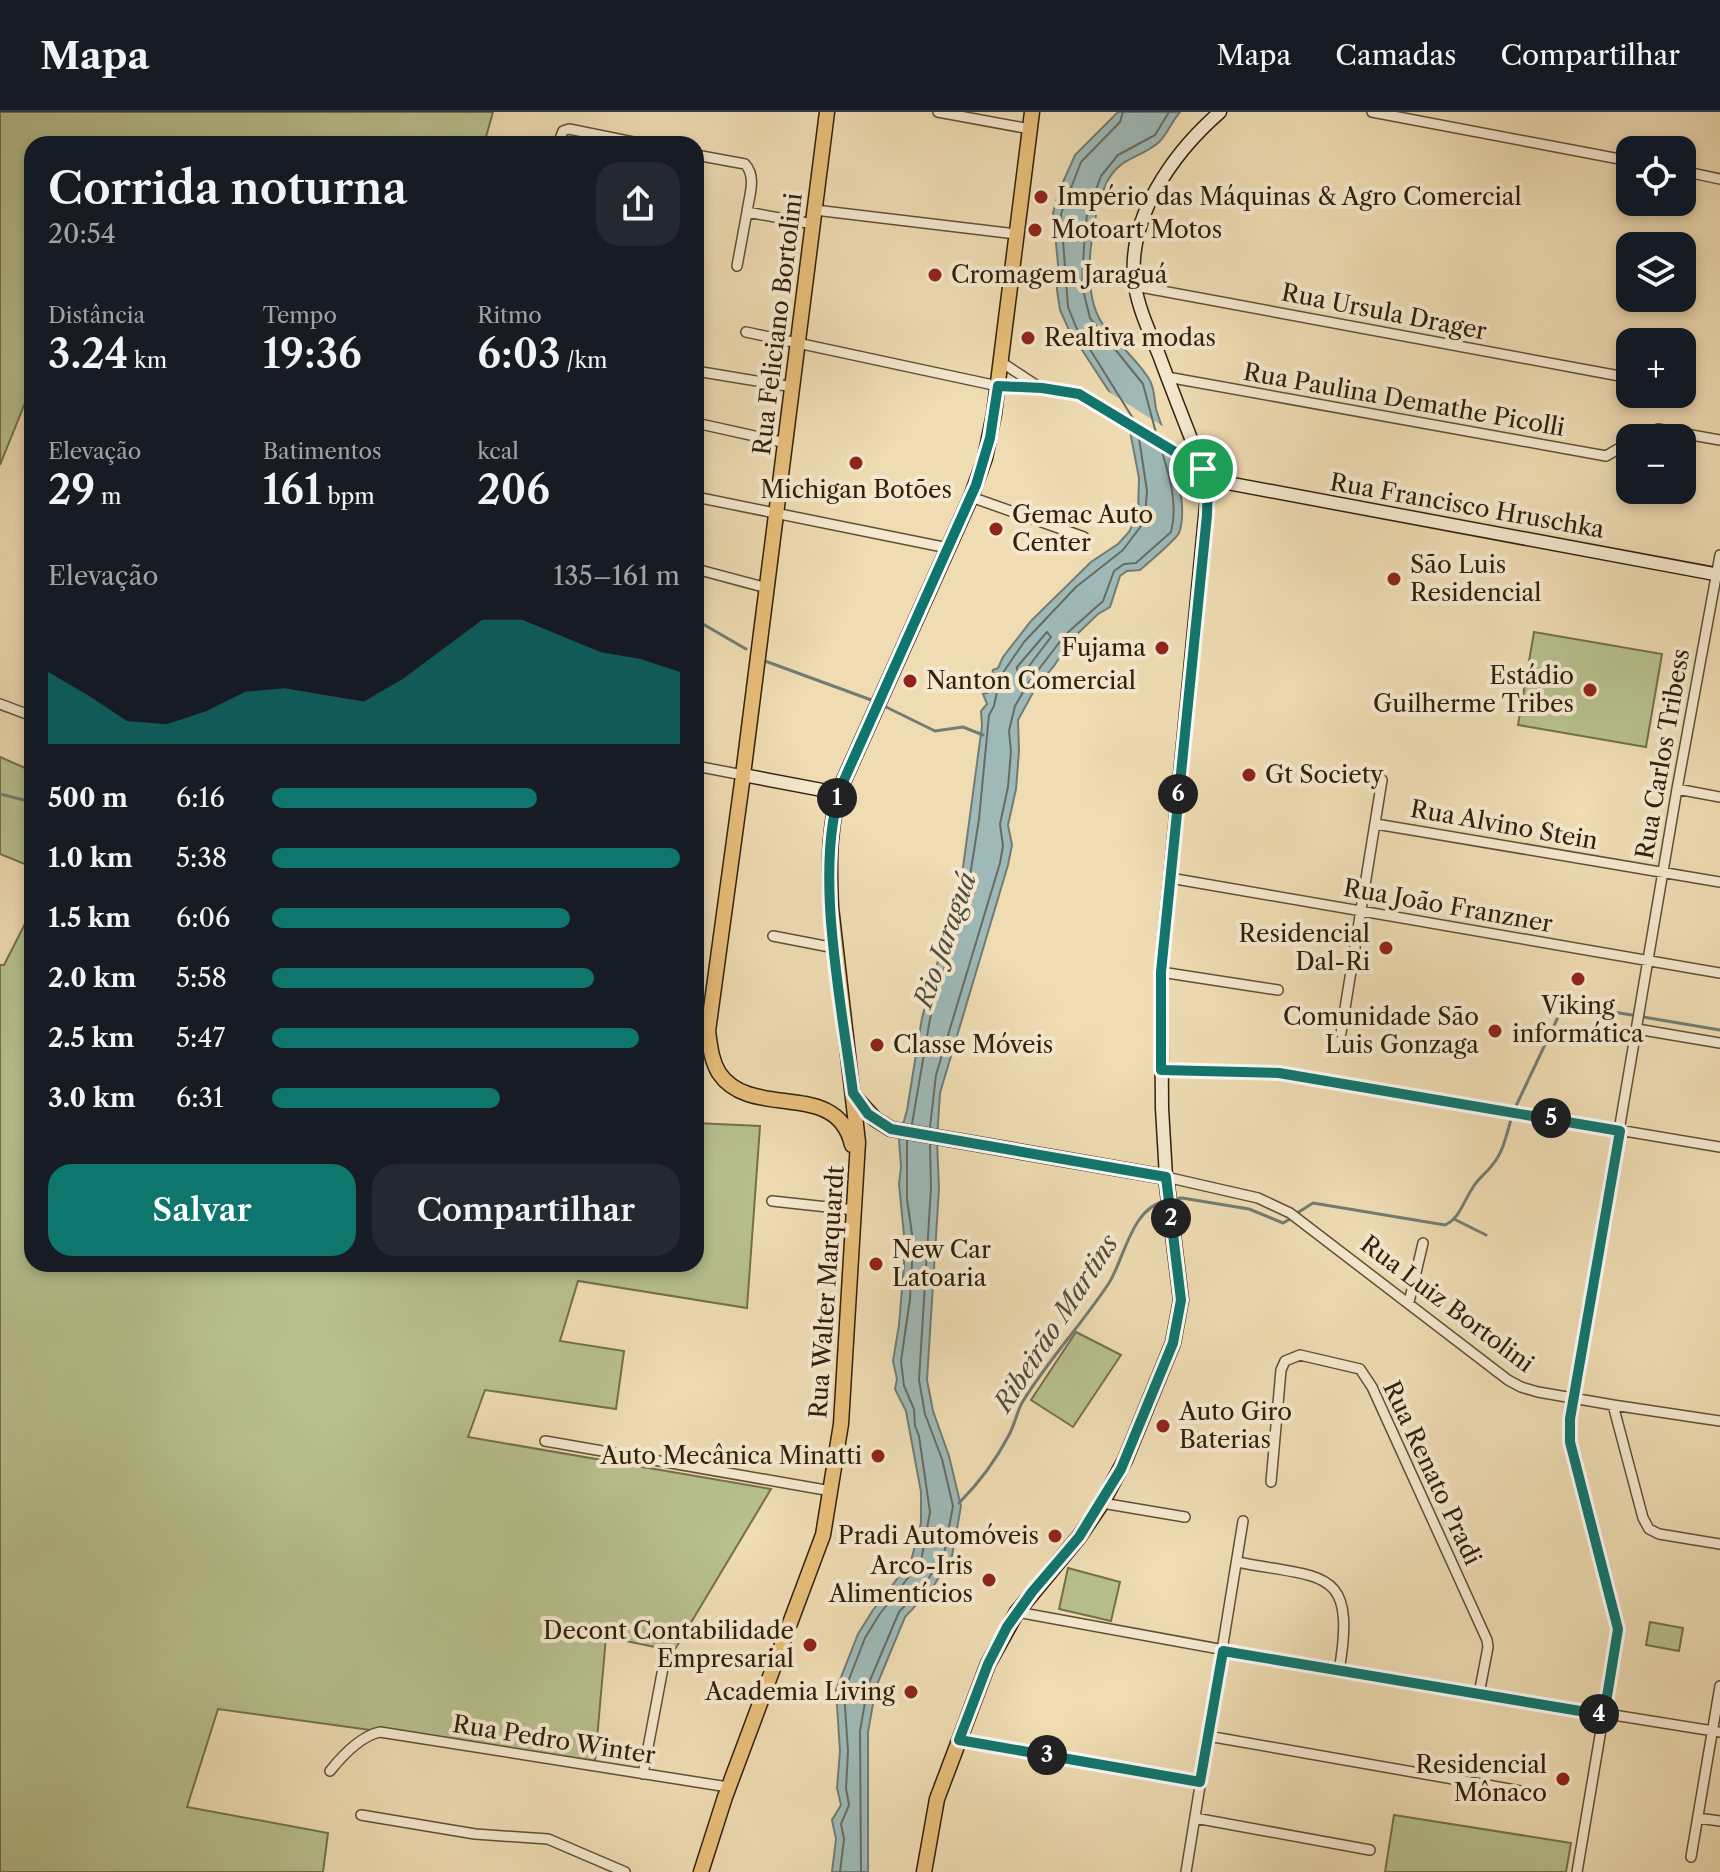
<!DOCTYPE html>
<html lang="pt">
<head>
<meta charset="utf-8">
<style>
  body { margin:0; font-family:"Libre Caslon Text",serif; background:#242831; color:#f1f3f6; height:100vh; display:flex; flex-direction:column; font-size:30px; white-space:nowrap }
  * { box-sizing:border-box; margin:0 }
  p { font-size:26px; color:#9ea1a6 }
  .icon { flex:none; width:44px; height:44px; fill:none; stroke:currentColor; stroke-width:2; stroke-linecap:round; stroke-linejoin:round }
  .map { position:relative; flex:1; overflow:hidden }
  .side { position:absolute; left:24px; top:24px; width:680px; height:1136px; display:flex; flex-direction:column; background:#171b24; border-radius:24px; box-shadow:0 4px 12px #0003 }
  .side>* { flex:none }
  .controls { position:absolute; left:1616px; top:24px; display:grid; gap:16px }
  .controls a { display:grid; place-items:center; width:80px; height:80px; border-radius:16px; background:#171b24; box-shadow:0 4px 12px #0003; font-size:40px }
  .pin { position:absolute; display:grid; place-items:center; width:68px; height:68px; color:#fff; margin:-34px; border:4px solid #fff; border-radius:50%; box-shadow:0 2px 8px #0007 }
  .km { position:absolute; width:40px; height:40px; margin:-20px; border-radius:50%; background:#222; color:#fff; font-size:22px; line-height:40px; text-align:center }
  .round { display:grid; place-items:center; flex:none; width:84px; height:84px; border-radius:24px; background:#242831 }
  .summary { display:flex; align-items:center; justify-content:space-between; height:136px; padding:0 24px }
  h1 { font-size:44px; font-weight:600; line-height:60px }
  .stats { display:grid; grid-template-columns:repeat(3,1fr); gap:12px; height:136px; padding:8px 24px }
  .stats div { display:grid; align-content:center }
  .stats b { font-size:40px; font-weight:600 }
  .stats small { font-size:22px; font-weight:400 }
  .stats p { font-size:22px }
  .chart { height:224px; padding:16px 24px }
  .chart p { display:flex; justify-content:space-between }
  .chart svg { width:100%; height:144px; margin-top:8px; fill:#0f766e; opacity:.7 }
  .primary-button { display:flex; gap:16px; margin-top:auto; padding:16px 24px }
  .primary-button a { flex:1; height:92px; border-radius:24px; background:#0f766e; color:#fff; font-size:32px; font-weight:600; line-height:92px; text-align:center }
  .primary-button a+a { background:#242831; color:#f1f3f6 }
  ul { padding:0 24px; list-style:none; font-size:26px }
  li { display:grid; grid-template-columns:128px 96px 1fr; align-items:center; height:60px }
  li i { height:20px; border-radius:10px; background:#0f766e }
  header { display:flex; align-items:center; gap:48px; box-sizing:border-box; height:112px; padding:0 40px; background:#171b24; border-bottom:2px solid #363941 }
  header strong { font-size:38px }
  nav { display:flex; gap:44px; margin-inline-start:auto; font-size:28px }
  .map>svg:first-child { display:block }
</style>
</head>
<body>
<header>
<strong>Mapa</strong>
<nav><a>Mapa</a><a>Camadas</a><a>Compartilhar</a></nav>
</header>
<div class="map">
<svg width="1720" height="1760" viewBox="0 0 1720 1760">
  <rect width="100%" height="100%" fill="#efdcb3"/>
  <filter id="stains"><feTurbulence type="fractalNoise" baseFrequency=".0025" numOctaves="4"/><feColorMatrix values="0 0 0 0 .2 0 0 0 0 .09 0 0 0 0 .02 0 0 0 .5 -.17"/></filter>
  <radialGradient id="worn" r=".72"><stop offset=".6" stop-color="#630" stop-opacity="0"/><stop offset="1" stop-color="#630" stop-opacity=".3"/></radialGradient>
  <!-- green -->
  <path fill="#b7c08e" stroke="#74704d" stroke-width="2" d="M0,0h493l-9,32h-452v256l-5,-2 -27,67z
    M1534,520l128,22 -16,93 -128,-22z
    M0,645l32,14v96l-32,-13z
    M32,798v354h664v-141l64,3 -13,182 -169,-27 -18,60 64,10 -8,58 -131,-19 -17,47 303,52 -97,162 -68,-14 -11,124 -377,-52 -31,98 141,26 -5,39h-323v-907h4z
    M1076,1220l45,23 -48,72 -42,-27z
    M1068,1456l52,14 -9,39 -52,-12z
    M1650,1510l33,6 -4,23 -33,-6z
    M1394,1703l177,28 -5,29h-181z"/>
  <!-- water -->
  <path fill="#9eb9b7" stroke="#727c73" stroke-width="2" d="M1118,0h62c-8,9 -12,21 -21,30 -17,16 -40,15 -52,40 -16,34 -27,108 -5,141 14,20 35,36 47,56 6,9 5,20 7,30 10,32 35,91 23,124 -3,6 -32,31 -39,37l-13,1 -7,5 -10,31 -12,7 -27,26 -17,26 -18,21 -18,33 1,31 -3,38 -8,36 4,20 -4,20 -68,228 -3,47 2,49 -12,191 6,31 16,45 12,50 -9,50 -19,31 -28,30 -29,70 -8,45v140h-36l4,-33 -4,-19 9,-15 -4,-17 3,-37 -4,-61 22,-56 15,-24 38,-49 10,-38v-31l-15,-81 -11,-22 2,-10 -4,-18 6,-36 5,-60v-30l-5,-51 2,-17 -2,-28 8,-29 15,-92 40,-143 20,-149 -1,-15 6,-7 -4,-10 5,-1 5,-23 5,-2 5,-11 28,-36 60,-59 27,-18 11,-12 9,-18 1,-36 -9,-47 -16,-32 -45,-69 -9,-20 -3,-20 1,-26 -5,-51 6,-22 16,-36z"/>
  <!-- pier -->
  <path fill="#efdcb3" d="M1098,273l69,44 10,33 -52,-32z"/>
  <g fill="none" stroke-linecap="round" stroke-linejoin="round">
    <!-- shore -->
    <path stroke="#676c62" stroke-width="2" d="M1123,0l-3,10 -39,40 -20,52 7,93 8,20 58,93
      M1156,321l-13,-49 -53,-66 -8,-32 2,-39 3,-33 14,-38 17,-21 37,-20 14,-23
      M1047,520l4,5 -28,37 -5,1 -1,-8z
      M912,1012l18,-105 40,-143 9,-57 10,-104 5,-9 6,-29 24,-35 52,-55 47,-37 18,-24 4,-10 2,-25 -8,-53
      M930,1015l6,-52 64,-212 3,-17 -3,-22 8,-37 3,-36 -2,-20 6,-25 14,-24 36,-47 38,-34 11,-30 10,-7 12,-1 35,-31c7,-26 -1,-55 -9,-80
      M840,1760l4,-33 -3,-15 8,-19 -3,-17 2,-37 -4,-59 21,-54 14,-23 39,-50 4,-9 8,-44 -11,-76 -4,-10 -1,-17 -10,-23 -3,-25 9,-62 2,-34v-31l-5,-35v-58
      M861,1760l-1,-141 8,-46 31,-73 28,-31 17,-27 9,-48 -11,-47 -17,-45 -6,-34 12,-192 -1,-43"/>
    <!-- stream -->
    <path stroke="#727c73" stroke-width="3" d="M696,508l50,29
      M765,549l109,40
      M886,595l49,24 28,-4 20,8
      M0,682l32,8
      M1515,996l44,-93 11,-7h20l130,22
      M1173,1087l9,-1 67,11 34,14 9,-5
      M1297,1101l16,-10 132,22c15,-7 18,-23 27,-36 5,-10 15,-16 21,-25 11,-13 14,-32 19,-48
      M1454,1107l32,16
      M959,1391c20,-20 37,-43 50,-68 6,-11 8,-24 14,-34 26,-42 59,-77 86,-118 16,-26 22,-74 56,-82"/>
    <!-- street casing -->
    <g stroke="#604f36" stroke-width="12">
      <path id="street" d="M938,0l92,17
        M1372,0l258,49
        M558,32l5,-13 6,-2 74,15
        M696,43l49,9c12,13 4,32 2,48l66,12
        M1682,59l38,8
        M815,98l201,24
        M737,154l10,-54
        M1135,174l490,91
        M746,220l252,54 44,2 37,6 124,75
        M1001,250l38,25
        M696,259l97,16
        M1167,265l439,79 24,-14
        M696,311l90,20
        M1636,326l22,-9 62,11
        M696,385l252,51
        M971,385l113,40
        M696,457l71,19
        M0,592l32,12
        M696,654l47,9
        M1677,677l43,8
        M1376,712l344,58
        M1170,766l550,95
        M773,824l62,12
        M1161,860l117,18
        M1637,917l83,14
        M1341,921l41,-253
        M1161,958l118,3 441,74
        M1166,1065l92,21 32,15 218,167 13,7 17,5 75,13 30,113 6,11 10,5 61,10
        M772,1089l83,9
        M1409,1190l14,-59
        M1613,1293l107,16
        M545,1329l286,50
        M1271,1370l10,-112 4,-9 15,-6 60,14 12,18 115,253 1,7 -9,47
        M1102,1391l83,14
        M1237,1450c87,17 120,4 102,109
        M1017,1500l322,59 381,61
        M1208,1624l336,59
        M959,1628l241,42
        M330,1659c12,-15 31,-35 50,-39l348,55
        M643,1662l20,-106
        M361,1703l114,19 73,5 77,33
        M1195,1706l175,32
        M1698,1706l22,3
        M1691,1745l29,-171
        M1186,1760l57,-351
        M1577,1760l41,-243 -48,-187v-23l107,-630 43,-234"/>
    </g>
    <!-- secondary casing -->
    <g stroke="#30200c" stroke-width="15">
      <path id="secondary" d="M1206,367l514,96
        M743,663l95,18
        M1166,1065l-4,-69 -1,-136 46,-476 -4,-27c-15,-38 -30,-76 -44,-114 -9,-22 -20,-45 -24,-69 -10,-67 38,-133 85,-174"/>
    </g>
    <!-- primary casing -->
    <g stroke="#30200c" stroke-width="17">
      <path id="primary" d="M827,0l-84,663 -35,256c2,14 3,29 11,42 32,48 118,5 133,72
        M855,985l20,22 16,10 275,48 15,123 -8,43 -48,117 -23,43 -23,34 -62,75 -29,52 -51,135 -13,73
        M701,1760l24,-75 98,-262 18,-111 17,-282 -27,-235c-2,-42 -3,-88 13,-127l127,-283 14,-39 9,-44 38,-302"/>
    </g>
    <!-- street -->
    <use href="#street" stroke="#f5e8ce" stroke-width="9"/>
    <!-- secondary -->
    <use href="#secondary" stroke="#f5e8ce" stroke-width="12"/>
    <!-- primary -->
    <use href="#primary" stroke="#e8be7a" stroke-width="14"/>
  </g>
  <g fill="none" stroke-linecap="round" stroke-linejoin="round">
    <!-- route casing -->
    <g stroke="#fff" stroke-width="16">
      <path id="route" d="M998,274l44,2 37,6 116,70c16,11 12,34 12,51l-46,457v98l118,3 341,58 -50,288v23l48,187 -14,86 -381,-64 -23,131 -241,-42 29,-76 19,-37 25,-35 47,-55 42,-68 52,-126 8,-43 -15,-123 -275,-48 -23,-15 -15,-21c-11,-87 -42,-232 -9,-313l132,-295 14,-47z"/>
    </g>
    <!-- route -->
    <use href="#route" stroke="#0f766e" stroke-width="10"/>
  </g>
  <!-- markers -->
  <g fill="#8f2418" stroke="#f5e8ce" stroke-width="3">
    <circle cx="1041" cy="85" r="8"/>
    <circle cx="1035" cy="118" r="8"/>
    <circle cx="935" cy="163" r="8"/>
    <circle cx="1028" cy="226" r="8"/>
    <circle cx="856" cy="351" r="8"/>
    <circle cx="996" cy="417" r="8"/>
    <circle cx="1394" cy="467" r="8"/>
    <circle cx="1162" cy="536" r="8"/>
    <circle cx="910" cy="569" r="8"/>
    <circle cx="1590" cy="578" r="8"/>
    <circle cx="1249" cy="663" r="8"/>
    <circle cx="1386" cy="836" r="8"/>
    <circle cx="1578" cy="867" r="8"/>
    <circle cx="1495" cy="919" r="8"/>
    <circle cx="877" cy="933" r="8"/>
    <circle cx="876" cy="1152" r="8"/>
    <circle cx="1163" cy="1314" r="8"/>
    <circle cx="878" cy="1344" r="8"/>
    <circle cx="1055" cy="1424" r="8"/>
    <circle cx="989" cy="1468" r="8"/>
    <circle cx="810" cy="1533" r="8"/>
    <circle cx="911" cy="1580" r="8"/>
    <circle cx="1563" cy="1667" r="8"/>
  </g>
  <g text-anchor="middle" stroke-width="8" stroke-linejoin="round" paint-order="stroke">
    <!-- poi labels -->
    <g font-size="24" fill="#30200c" stroke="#f5e8ce" text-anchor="start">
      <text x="1057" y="93">Império das Máquinas &amp; Agro Comercial</text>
      <text x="1051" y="126">Motoart Motos</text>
      <text x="951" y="171">Cromagem Jaraguá</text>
      <text x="1044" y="234">Realtiva modas</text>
      <text x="856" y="386" text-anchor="middle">Michigan Botões</text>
      <text x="1012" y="411">Gemac Auto<tspan x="1012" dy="28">Center</tspan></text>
      <text x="1410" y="461">São Luis<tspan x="1410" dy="28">Residencial</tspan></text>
      <text x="1146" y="544" text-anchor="end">Fujama</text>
      <text x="1574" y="572" text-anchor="end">Estádio<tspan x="1574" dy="28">Guilherme Tribes</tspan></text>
      <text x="926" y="577">Nanton Comercial</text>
      <text x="1265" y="671">Gt Society</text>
      <text x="1370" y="830" text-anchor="end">Residencial<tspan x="1370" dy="28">Dal-Ri</tspan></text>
      <text x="1578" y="902" text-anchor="middle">Viking<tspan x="1578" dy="28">informática</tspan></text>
      <text x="1479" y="913" text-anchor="end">Comunidade São<tspan x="1479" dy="28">Luis Gonzaga</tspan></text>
      <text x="893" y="941">Classe Móveis</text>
      <text x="892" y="1146">New Car<tspan x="892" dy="28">Latoaria</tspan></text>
      <text x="1179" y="1308">Auto Giro<tspan x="1179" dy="28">Baterias</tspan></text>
      <text x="862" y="1352" text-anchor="end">Auto Mecânica Minatti</text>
      <text x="1039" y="1432" text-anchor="end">Pradi Automóveis</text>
      <text x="973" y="1462" text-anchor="end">Arco-Iris<tspan x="973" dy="28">Alimentícios</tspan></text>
      <text x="794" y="1527" text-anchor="end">Decont Contabilidade<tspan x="794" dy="28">Empresarial</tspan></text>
      <text x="895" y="1588" text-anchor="end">Academia Living</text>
      <text x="1547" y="1661" text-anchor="end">Residencial<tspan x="1547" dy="28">Mônaco</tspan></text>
    </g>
    <!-- street labels -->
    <g font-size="24" fill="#30200c" stroke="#f5e8ce">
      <text transform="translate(1384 200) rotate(11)" y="8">Rua Ursula Drager</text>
      <text transform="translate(778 212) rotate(-83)" y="8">Rua Feliciano Bortolini</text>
      <text transform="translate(1404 288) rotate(10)" y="8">Rua Paulina Demathe Picolli</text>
      <text transform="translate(1467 394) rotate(10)" y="8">Rua Francisco Hruschka</text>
      <text transform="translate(1663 642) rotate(-80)" y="8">Rua Carlos Tribess</text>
      <text transform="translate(1504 713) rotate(10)" y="8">Rua Alvino Stein</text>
      <text transform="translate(1448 794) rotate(10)" y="8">Rua João Franzner</text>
      <text transform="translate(827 1180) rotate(-86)" y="8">Rua Walter Marquardt</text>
      <text transform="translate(1447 1192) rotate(37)" y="8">Rua Luiz Bortolini</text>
      <text transform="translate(1432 1361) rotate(65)" y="8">Rua Renato Pradi</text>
      <text transform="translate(554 1628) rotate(9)" y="8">Rua Pedro Winter</text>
    </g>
    <!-- water labels -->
    <g font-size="26" font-style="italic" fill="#514e3f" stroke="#f5e8ce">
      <text transform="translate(945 828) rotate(-71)" y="9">Rio Jaraguá</text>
      <text transform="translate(1056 1211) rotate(-57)" y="9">Ribeirão Martins</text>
    </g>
  </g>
  <rect width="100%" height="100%" filter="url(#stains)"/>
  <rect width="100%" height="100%" fill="url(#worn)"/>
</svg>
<div class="controls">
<a><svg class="icon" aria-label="locate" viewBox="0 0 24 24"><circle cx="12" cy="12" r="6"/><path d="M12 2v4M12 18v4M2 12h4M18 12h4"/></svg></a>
<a><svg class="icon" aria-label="layers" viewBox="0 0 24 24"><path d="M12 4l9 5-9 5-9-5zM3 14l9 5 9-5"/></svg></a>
<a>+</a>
<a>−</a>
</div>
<div class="pin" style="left:1203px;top:357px;background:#1e9e55"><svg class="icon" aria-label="arrive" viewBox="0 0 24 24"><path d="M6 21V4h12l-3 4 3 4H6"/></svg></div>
<b class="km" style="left:837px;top:686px">1</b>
<b class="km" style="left:1171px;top:1106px">2</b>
<b class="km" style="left:1047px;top:1643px">3</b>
<b class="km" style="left:1599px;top:1602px">4</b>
<b class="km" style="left:1551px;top:1006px">5</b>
<b class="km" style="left:1178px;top:682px">6</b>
<section class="side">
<div class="summary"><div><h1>Corrida noturna</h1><p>20:54</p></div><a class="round"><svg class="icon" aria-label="share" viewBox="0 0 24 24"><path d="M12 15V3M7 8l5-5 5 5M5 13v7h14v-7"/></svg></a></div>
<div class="stats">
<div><p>Distância</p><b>3.24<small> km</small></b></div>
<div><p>Tempo</p><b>19:36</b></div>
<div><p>Ritmo</p><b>6:03<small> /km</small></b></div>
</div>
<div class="stats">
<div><p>Elevação</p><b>29<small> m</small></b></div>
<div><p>Batimentos</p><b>161<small> bpm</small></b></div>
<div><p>kcal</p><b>206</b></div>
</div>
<div class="chart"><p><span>Elevação</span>135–161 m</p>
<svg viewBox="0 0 160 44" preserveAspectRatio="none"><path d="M0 44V22L10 29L20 37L30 38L40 34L50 28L60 27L70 29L80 31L90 24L100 15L110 6L120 6L130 11L140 16L150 18L160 22V44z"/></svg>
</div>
<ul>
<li><b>500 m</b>6:16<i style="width:65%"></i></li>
<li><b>1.0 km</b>5:38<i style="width:100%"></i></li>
<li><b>1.5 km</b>6:06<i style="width:73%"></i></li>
<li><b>2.0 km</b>5:58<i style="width:79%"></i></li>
<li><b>2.5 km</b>5:47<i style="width:90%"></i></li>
<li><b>3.0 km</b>6:31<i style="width:56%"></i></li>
</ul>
<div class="primary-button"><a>Salvar</a><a>Compartilhar</a></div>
</section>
</div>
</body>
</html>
